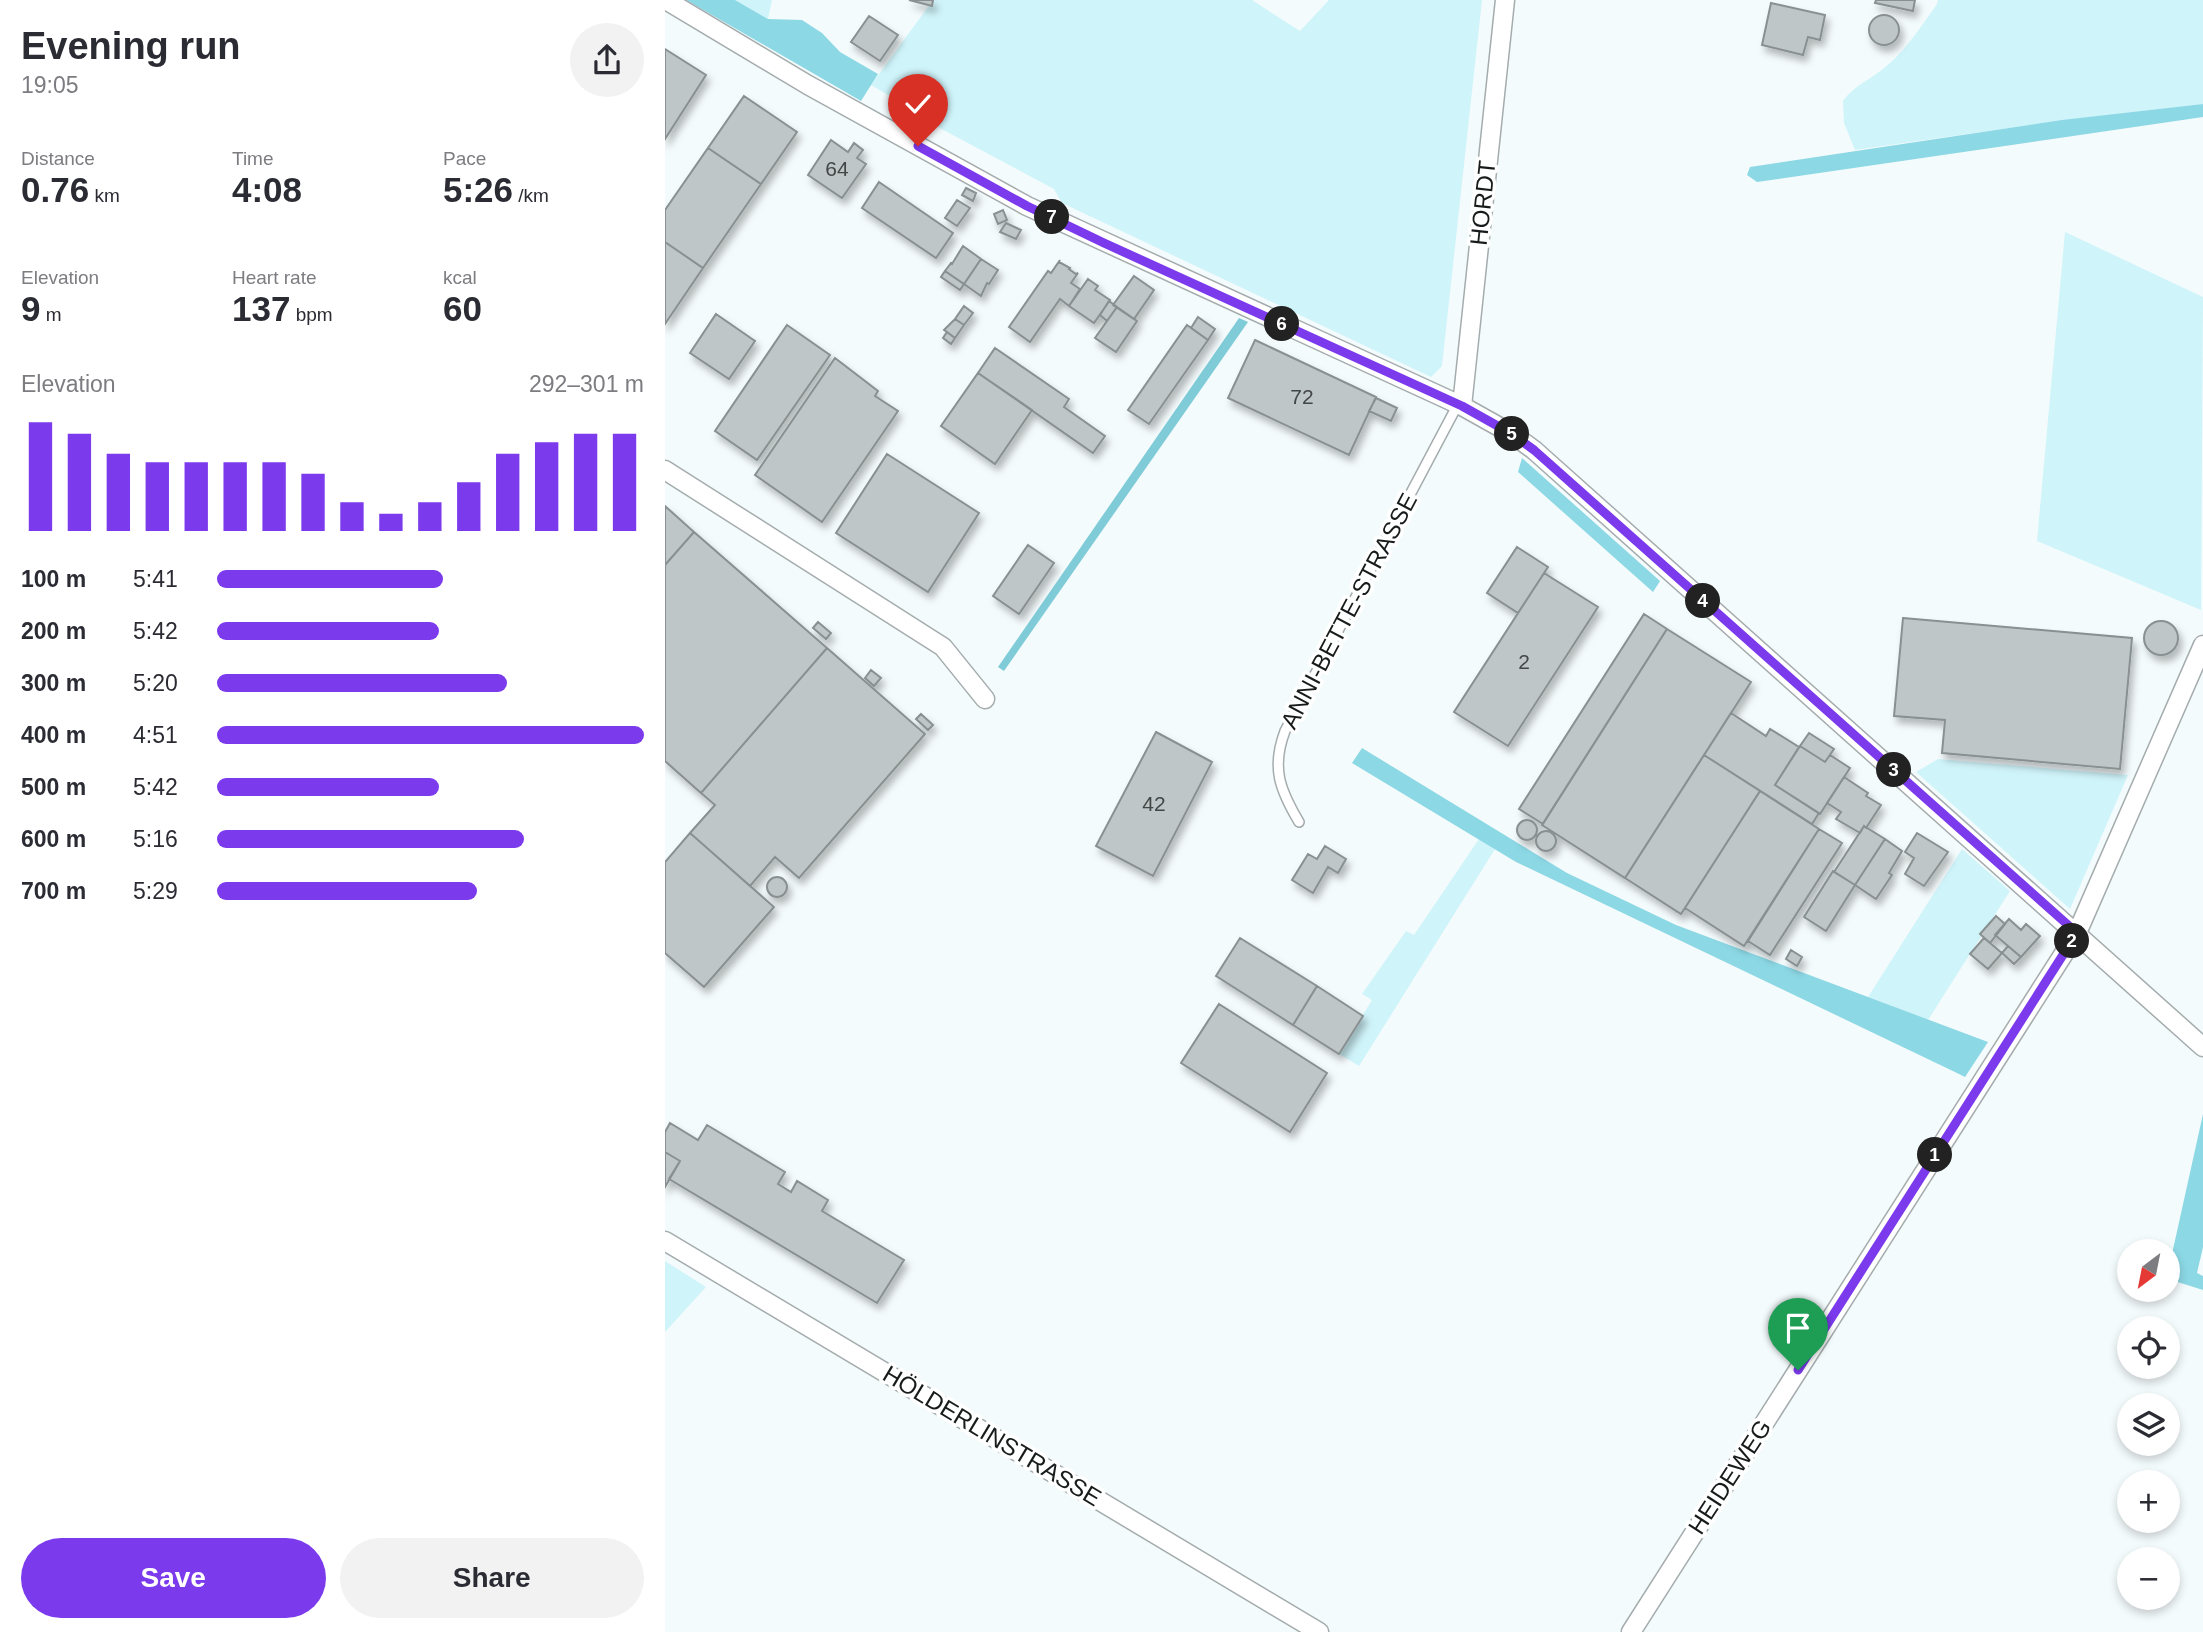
<!DOCTYPE html>
<html lang="en">
<head>
<meta charset="utf-8">
<style>
  body { margin:0; font-family:Arial,sans-serif; background:#f2f2f3; color:#2b2b33; height:100vh; display:flex; flex-direction:column; font-size:26px; white-space:nowrap }
  * { box-sizing:border-box; margin:0 }
  p { font-size:23px; color:#7c7c81 }
  .icon { flex:none; width:38px; height:38px; fill:none; stroke:currentColor; stroke-width:2; stroke-linecap:round; stroke-linejoin:round }
  .map { position:relative; flex:1; overflow:hidden }
  .details { display:flex; flex-direction:column; background:#fff; width:665px }
  .details>* { flex:none }
  .needle { width:46px; rotate:212deg }
  .tools { position:absolute; left:1452px; top:1239px; display:grid; gap:14px }
  .tools a { display:grid; place-items:center; width:63px; height:63px; border-radius:50%; background:#fff; box-shadow:0 4px 10px #0003; font-size:35px }
  .pin { position:absolute; display:grid; place-items:center; width:60px; height:60px; color:#fff; margin:-72px -30px; border-radius:50% 50% 50% 0; rotate:-45deg; box-shadow:0 0 7px #0007 }
  .pin .icon { rotate:45deg }
  .km { position:absolute; width:35px; height:35px; margin:-18px; border-radius:50%; background:#222; color:#fff; font-size:19px; line-height:35px; text-align:center }
  .round { display:grid; place-items:center; flex:none; width:74px; height:74px; border-radius:37px; background:#f2f2f3 }
  .summary { display:flex; align-items:center; justify-content:space-between; height:119px; padding:0 21px }
  h1 { font-size:38px; font-weight:600; line-height:52px }
  .figures { display:grid; grid-template-columns:repeat(3,1fr); gap:10px; height:119px; padding:7px 21px }
  .figures div { display:grid; align-content:center }
  .figures b { font-size:35px; font-weight:600 }
  .figures small { font-size:19px; font-weight:400 }
  .figures p { font-size:19px }
  .chart { height:196px; padding:14px 21px }
  .chart p { display:flex; justify-content:space-between }
  .chart svg { width:100%; height:126px; margin-top:7px; stroke:#7c3aed; stroke-width:6 }
  .action { display:flex; gap:14px; margin-top:auto; padding:14px 21px }
  .action a { flex:1; height:80px; border-radius:42px; background:#7c3aed; color:#fff; font-size:28px; font-weight:600; line-height:80px; text-align:center }
  .action a+a { background:#f2f2f3; color:#2b2b33 }
  ul { padding:0 21px; list-style:none; font-size:23px }
  li { display:grid; grid-template-columns:112px 84px 1fr; align-items:center; height:52px }
  li i { height:18px; border-radius:9px; background:#7c3aed }
  main { display:flex; flex:1; min-height:0 }
  .map>svg:first-child { display:block }
</style>
</head>
<body>
<main>
<section class="details">
<div class="summary"><div><h1>Evening run</h1><p>19:05</p></div><a class="round"><svg class="icon" aria-label="share" viewBox="0 0 24 24"><path d="M12 15V3M7 8l5-5 5 5M5 13v7h14v-7"/></svg></a></div>
<div class="figures">
<div><p>Distance</p><b>0.76<small> km</small></b></div>
<div><p>Time</p><b>4:08</b></div>
<div><p>Pace</p><b>5:26<small> /km</small></b></div>
</div>
<div class="figures">
<div><p>Elevation</p><b>9<small> m</small></b></div>
<div><p>Heart rate</p><b>137<small> bpm</small></b></div>
<div><p>kcal</p><b>60</b></div>
</div>
<div class="chart"><p><span>Elevation</span>292–301 m</p>
<svg viewBox="0 0 160 44" preserveAspectRatio="none"><path d="M5 44V6M15 44V10M25 44V17M35 44V20M45 44V20M55 44V20M65 44V20M75 44V24M85 44V34M95 44V38M105 44V34M115 44V27M125 44V17M135 44V13M145 44V10M155 44V10"/></svg>
</div>
<ul>
<li><b>100 m</b>5:41<i style="width:53%"></i></li>
<li><b>200 m</b>5:42<i style="width:52%"></i></li>
<li><b>300 m</b>5:20<i style="width:68%"></i></li>
<li><b>400 m</b>4:51<i style="width:100%"></i></li>
<li><b>500 m</b>5:42<i style="width:52%"></i></li>
<li><b>600 m</b>5:16<i style="width:72%"></i></li>
<li><b>700 m</b>5:29<i style="width:61%"></i></li>
</ul>
<div class="action"><a>Save</a><a>Share</a></div>
</section>
<div class="map">
<svg width="1538" height="1632" viewBox="0 0 1538 1632">
  <defs>
    <filter id="shadow"><feDropShadow dx="3.5" dy="6" stdDeviation="3.5" flood-color="#0004"/></filter>
  </defs>
  <rect width="100%" height="100%" fill="#f4fbfc"/>
  <!-- green -->
  <path fill="#cff4fa" d="M70,0h37l-4,19z
    M268,0h319l48,31 29,-31h153l-40,366 -11,11 -369,-174 -8,-14 -135,-72 -9,-9 -39,-23z
    M1273,0h265v104l-145,17 -203,29 -11,-27 -1,-22c12,-17 31,-23 46,-37 19,-17 33,-39 48,-60z
    M1400,232l138,65 -2,313 -164,-69z
    M1273,759l190,16 -58,134 -154,-137z
    M814,839l16,10 -136,217 -20,-12 33,-54 -10,-6 44,-63 8,4z
    M1297,849l48,42 -82,129 -60,-23z
    M0,1261l41,26 -41,45z"/>
  <!-- forest -->
  <path fill="#8cd8e5" d="M21,0h49l33,19 34,1 20,13 18,19 38,22 -17,27z
    M1538,104v13l-446,65 -10,-7 3,-8 312,-47z
    M857,458l138,123 -7,11 -135,-120z
    M697,748l205,125 109,52 312,117 -23,35 -8,-4 -441,-211 -164,-99z
    M1538,1114v133l-6,26 6,3v14l-35,-11v-7z"/>
  <!-- water -->
  <path fill="#7fcbd8" d="M574,318l9,4 -244,349 -6,-4z"/>
  <!-- building -->
  <path fill="#bfc6c7" stroke="#899091" stroke-width="2" filter="url(#shadow)" d="M244,0h24l-1,6z
    M1211,0h39l-2,11 -38,-8z
    M1106,3l54,12 -5,25 -12,-3 -5,18 -41,-10z
    M1204 30a15 15 0 1 1 30 0a15 15 0 1 1-30 0Z
    M204,16l29,19 -18,26 -29,-19z
    M0,49l41,26 -41,64z
    M79,96l53,36 -36,52 -53,-36z
    M166,140l17,12 6,-9 9,7 -6,8 9,6 -24,34 -34,-23z
    M43,148l53,36 -58,84 -38,-26v-32z
    M214,182l74,51 -17,25 -74,-50z
    M301,188l10,5 -3,8 -11,-6z
    M292,200l13,8 -13,18 -12,-8z
    M338,210l4,10 -9,4 -4,-10z
    M341,223l15,7 -5,9 -16,-7z
    M0,242l38,26 -38,56z
    M298,246l18,13 -17,25 -19,-13 6,-8 1,1z
    M316,259l17,11 -9,14 -2,-1 -6,13 -17,-12z
    M395,260l-1,2 11,6 -1,1 7,5 2,-1 -7,10 9,6 -11,17 -9,-7 -30,43 -21,-15 39,-56 3,2z
    M280,271l19,13 -4,6 -19,-13z
    M469,276l20,14 -20,29 -21,-14z
    M423,279l10,7 -3,4 15,10 -16,23 -25,-17z
    M444,301l8,6 -10,14 -7,-6z
    M299,306l9,7 -9,12 -9,-6z
    M452,307l20,14 -21,31 -21,-14z
    M51,314l39,27 -26,38 -39,-26z
    M533,317l17,12 -7,11 -17,-12z
    M290,319l9,6 -9,13 -11,-8z
    M122,325l43,30 -73,105 -42,-29z
    M522,325l21,15 -59,84 -21,-14z
    M282,332l8,6 -4,6 -8,-6z
    M590,340l121,57 -27,58 -121,-57z
    M330,348l74,51 -5,8 41,29 -12,17 -115,-80z
    M170,358l43,33 -3,5 23,15 -76,111 -67,-47z
    M313,373l54,37 -37,54 -54,-38z
    M711,398l21,10 -6,13 -22,-10z
    M222,454l92,59 -51,79 -92,-59z
    M0,506l29,26 -29,33z
    M29,532l133,116 -126,145 -36,-32v-196z
    M363,545l26,18 -35,51 -26,-18z
    M852,547l31,20 -30,46 -31,-20z
    M879,573l54,34 -90,139 -54,-34z
    M979,614l23,15 -124,195 -24,-15z
    M1238,618l229,20 -12,131 -178,-16 3,-33 -51,-4z
    M1479 638a17 17 0 1 1 34 0a17 17 0 1 1-34 0Z
    M153,622l13,11 -5,6 -13,-11z
    M1002,629l84,53 -126,196 -83,-53z
    M162,648l98,86 -126,144 -24,-21 -25,29 -60,-53 25,-28 -14,-12z
    M206,670l10,8 -7,8 -9,-8z
    M1066,713l35,23 4,-7 29,18 -24,38 44,28 -7,11 -108,-69z
    M256,714l12,11 -5,5 -12,-11z
    M491,732l56,30 -59,114 -57,-30z
    M1144,733l25,16 -9,13 -25,-16z
    M1135,746l25,16 5,-7 20,13 -30,46 -45,-29z
    M1039,755l56,36 -79,123 -56,-36z
    M1179,777l24,16 -2,3 15,9 -15,23 -2,-2 -4,7 -24,-14 5,-7 -14,-9z
    M1095,791l59,38 -75,117 -59,-38z
    M852 830a10 10 0 1 1 20 0a10 10 0 1 1-20 0Z
    M1199,826l21,13 -30,46 -21,-13z
    M1154,829l23,14 -72,112 -22,-14z
    M871 841a10 10 0 1 1 20 0a10 10 0 1 1-20 0Z
    M25,833l84,74 -70,80 -39,-34v-91z
    M1252,833l31,19 -24,34 -19,-12 9,-16 -9,-6z
    M1220,839l17,12 -13,22 3,2 -16,24 -21,-14z
    M660,846l21,13 -8,14 -10,-6 -15,26 -21,-13 16,-26 9,5z
    M1168,871l22,14 -29,46 -22,-14z
    M102 887a10 10 0 1 1 20 0a10 10 0 1 1-20 0Z
    M1331,916l9,8 -15,19 -10,-9z
    M1344,919l12,11 5,-6 14,12 -19,21 -26,-22z
    M575,938l77,48 -24,39 -77,-49z
    M1319,938l18,15 -14,16 -18,-15z
    M1343,946l13,11 -7,7 -12,-11z
    M1126,950l11,7 -5,9 -11,-7z
    M652,986l46,30 -24,38 -46,-29z
    M554,1004l108,69 -37,59 -109,-69z
    M5,1123l28,17 9,-15 78,47 -7,12 13,8 6,-11 31,19 -6,11 82,49 -27,43 -208,-124 11,-18 -15,-9v-20z
    M0,1152l15,9 -15,26z"/>
  <g fill="none" stroke-linecap="round" stroke-linejoin="round">
    <!-- service casing -->
    <g stroke="#a5acad" stroke-width="12">
      <path id="service" d="M634,822c-19,-32 -28,-54 -14,-91l173,-327"/>
    </g>
    <!-- minor casing -->
    <g stroke="#a5acad" stroke-width="21">
      <path id="minor" d="M1,0l142,85 219,121 435,200 50,28 22,16 669,597
        M797,406l43,-406
        M0,470l278,177 42,52
        M0,1241l654,391
        M966,1632l446,-699 126,-288"/>
    </g>
    <!-- service -->
    <use href="#service" stroke="#fff" stroke-width="9"/>
    <!-- minor -->
    <use href="#minor" stroke="#fff" stroke-width="18"/>
  </g>
  <g fill="none" stroke-linecap="round" stroke-linejoin="round">
    <!-- route casing -->
    <g stroke="#fff" stroke-width="14">
      <path id="route" d="M253,146l109,60 77,37 358,163 50,28 22,16 543,483 -279,437"/>
    </g>
    <!-- route -->
    <use href="#route" stroke="#7c3aed" stroke-width="9"/>
  </g>
  <g text-anchor="middle" stroke-width="7" stroke-linejoin="round" paint-order="stroke">
    <!-- number labels -->
    <g font-size="21" fill="#424646">
      <text x="172" y="176">64</text>
      <text x="637" y="404">72</text>
      <text x="859" y="669">2</text>
      <text x="489" y="811">42</text>
    </g>
    <!-- street labels -->
    <g font-size="24" fill="#181b1b" stroke="#fff">
      <text transform="translate(818 203) rotate(-84)" y="8">HORDT</text>
      <text transform="translate(684 611) rotate(-62)" y="8">ANNI-BETTE-STRASSE</text>
      <text transform="translate(327 1436) rotate(31)" y="8">HÖLDERLINSTRASSE</text>
      <text transform="translate(1065 1477) rotate(-57)" y="8">HEIDEWEG</text>
    </g>
  </g>
</svg>
<div class="tools">
<a><svg class="needle" viewBox="-14 -14 28 28"><path d="M0-13l5 13h-10z" fill="#e53935"/><path d="M0 13l5-13h-10z" fill="#7c7c81"/></svg></a>
<a><svg class="icon" aria-label="locate" viewBox="0 0 24 24"><circle cx="12" cy="12" r="6"/><path d="M12 2v4M12 18v4M2 12h4M18 12h4"/></svg></a>
<a><svg class="icon" aria-label="layers" viewBox="0 0 24 24"><path d="M12 4l9 5-9 5-9-5zM3 14l9 5 9-5"/></svg></a>
<a>+</a>
<a>−</a>
</div>
<div class="pin" style="left:1133px;top:1370px;background:#1e9e55"><svg class="icon" aria-label="arrive" viewBox="0 0 24 24"><path d="M6 21V4h12l-3 4 3 4H6"/></svg></div>
<div class="pin" style="left:253px;top:146px;background:#d93025"><svg class="icon" aria-label="check" viewBox="0 0 24 24"><path d="M5 12l5 5 9-10"/></svg></div>
<b class="km" style="left:1270px;top:1155px">1</b>
<b class="km" style="left:1407px;top:941px">2</b>
<b class="km" style="left:1229px;top:770px">3</b>
<b class="km" style="left:1038px;top:601px">4</b>
<b class="km" style="left:847px;top:434px">5</b>
<b class="km" style="left:617px;top:324px">6</b>
<b class="km" style="left:387px;top:217px">7</b>
</div>
</main>
</body>
</html>
